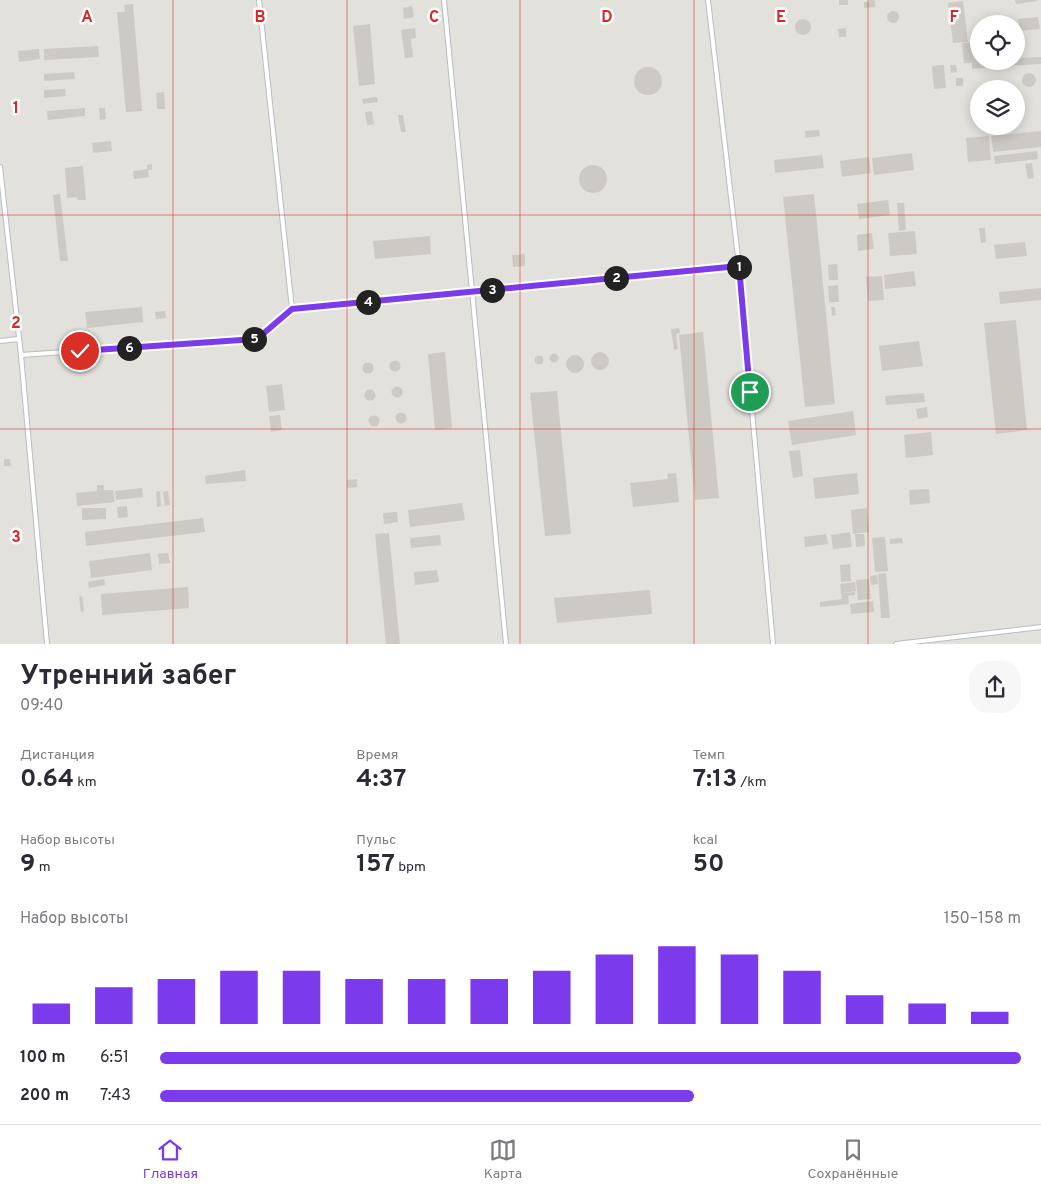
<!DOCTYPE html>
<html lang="ru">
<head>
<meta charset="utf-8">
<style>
  body { margin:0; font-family:Overpass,sans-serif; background:#f7f7f7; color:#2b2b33; height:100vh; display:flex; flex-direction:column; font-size:19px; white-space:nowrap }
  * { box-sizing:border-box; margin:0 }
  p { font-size:16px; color:#7c7c81 }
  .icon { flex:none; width:28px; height:28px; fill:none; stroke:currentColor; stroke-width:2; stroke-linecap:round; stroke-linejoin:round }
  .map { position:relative; height:644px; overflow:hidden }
  .panel { display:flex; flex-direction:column; background:#fff; flex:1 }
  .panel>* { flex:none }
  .tools { position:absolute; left:970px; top:15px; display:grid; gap:10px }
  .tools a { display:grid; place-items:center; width:55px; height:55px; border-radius:50%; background:#fff; box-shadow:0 2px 12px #0003; font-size:25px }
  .pin { position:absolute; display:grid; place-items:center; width:42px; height:42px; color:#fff; margin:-21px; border:2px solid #fff; border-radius:50%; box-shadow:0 1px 5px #0007 }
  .km { position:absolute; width:25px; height:25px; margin:-12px; border-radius:50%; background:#222; color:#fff; font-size:14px; line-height:25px; text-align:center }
  .round { display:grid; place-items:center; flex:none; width:52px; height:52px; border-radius:20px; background:#f7f7f7 }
  .overview { display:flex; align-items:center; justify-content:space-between; height:85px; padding:0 20px }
  h1 { font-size:28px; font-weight:700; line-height:38px }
  .figures { display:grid; grid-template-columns:repeat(3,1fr); gap:8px; height:85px; padding:5px 20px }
  .figures div { display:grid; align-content:center }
  .figures b { font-size:25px; font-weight:700 }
  .figures small { font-size:14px; font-weight:400 }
  .figures p { font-size:14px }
  .chart { height:140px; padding:10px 20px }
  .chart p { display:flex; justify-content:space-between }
  .chart svg { width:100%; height:90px; margin-top:5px; stroke:#7c3aed; stroke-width:6 }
  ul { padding:0 20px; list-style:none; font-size:16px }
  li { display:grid; grid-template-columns:80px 60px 1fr; align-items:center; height:38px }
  li i { height:12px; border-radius:6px; background:#7c3aed }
  .menu { display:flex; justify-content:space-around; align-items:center; height:70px; border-top:1px solid #e1e1e2; background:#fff; font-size:14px; color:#7c7c81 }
  .menu a { display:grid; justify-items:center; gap:2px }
  .menu .active { color:#7c3aed }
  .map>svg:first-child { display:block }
</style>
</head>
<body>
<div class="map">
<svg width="1041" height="644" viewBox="0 0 1041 644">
  <rect width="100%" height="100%" fill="#f2f0e7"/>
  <!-- industrial -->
  <path fill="#e2e1db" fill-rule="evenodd" d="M0,0h1041v644h-1041zM979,24h37v37h-37zM979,89h37v37h-37z"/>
  <!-- building -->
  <path fill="#cdcac4" d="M839,0h9v5h-9z
    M869,0h6v7l-11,1v-6h5z
    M1015,0h22v1l-21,3z
    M963,1l5,41 -15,1 -5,-40z
    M133,4l9,107 -16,1 -9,-100h8l-1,-7z
    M412,6l2,11 -10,2 -1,-11z
    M887 17a6 6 0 1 1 12 0a6 6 0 1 1-12 0Z
    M1038,17l2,12 -20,2 -2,-12z
    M795 27a8 8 0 1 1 16 0a8 8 0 1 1-16 0Z
    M370,24l5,60 -16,2 -6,-60z
    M415,28l1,10 -5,1 2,18 -8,1 -4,-28z
    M846,28v9h-7l-1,-8z
    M977,42l2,21 27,-2v5l-34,3v-6h-8l-2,-20z
    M98,46l1,11 -55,3v-11z
    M39,49l1,10 -21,3 -1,-11z
    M1041,57v7l-34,2v-5h9v-3z
    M944,65l2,23 -12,1 -2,-23z
    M950,65h6l1,7 -6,1z
    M634 81a14 14 0 1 1 28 0a14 14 0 1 1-28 0Z
    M74,72l1,7 -31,2v-7z
    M1022 80a7 7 0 1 1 14 0a7 7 0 1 1-14 0Z
    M956,78h7v8h-7z
    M65,89l1,7 -22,2v-8z
    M164,92l1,17h-8l-1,-16z
    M377,97l1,5 -15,2 -1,-5z
    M85,108v8l-37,4 -1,-9z
    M99,108h6l1,11 -6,1z
    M372,111l2,13 -7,1 -2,-13z
    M398,115h5l3,17h-5z
    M819,130l1,6 -14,2 -1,-7z
    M1041,131v16l-48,5 -2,-16z
    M989,136l2,24 -23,2 -2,-24z
    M111,141l1,10 -19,2 -1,-10z
    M1037,151l1,8 -43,5 -1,-8z
    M912,153l2,17 -40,5 -2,-17z
    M822,155l2,13 -49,5 -1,-13z
    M869,157l2,16 -29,4 -2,-16z
    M1032,163l2,15 -6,1 -3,-15z
    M152,164v6h-4l1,7 -15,2 -1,-8 14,-2v-4z
    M579 179a14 14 0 1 1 28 0a14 14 0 1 1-28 0Z
    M83,166l3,34h-8l-1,-3 -10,1 -2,-30z
    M60,194l8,67h-8l-7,-66z
    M814,194l21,210 -30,3 -22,-210z
    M888,200l2,15 -31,4 -2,-15z
    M897,203h7l2,27 -7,1z
    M979,228h6l1,14 -5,1z
    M915,231l2,23 -27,2 -2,-23z
    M872,233l2,16 -16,2 -1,-16z
    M430,236l1,18 -56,5 -2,-18z
    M1025,242l2,14 -31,3 -2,-14z
    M525,254v12l-12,1 -1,-12z
    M837,264l1,16h-9l-1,-15z
    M914,271l2,15 -31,3 -1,-14z
    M882,276l2,24 -16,1 -2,-24z
    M838,285l1,17h-10l-1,-16z
    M1041,288v12l-41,4 -1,-12z
    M142,307l1,15 -56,6 -2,-16z
    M831,307h4l1,8 -4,1z
    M165,311l1,7 -10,1 -1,-7z
    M1016,320l11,110 -31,4 -12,-111z
    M679,328l1,5 -4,1 2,15 -4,1 -3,-21z
    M703,332l16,166 -24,2 -16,-165z
    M919,341l4,25 -41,5 -3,-25z
    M445,352l7,76 -17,2 -7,-76z
    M591 361a9 9 0 1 1 18 0a9 9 0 1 1-18 0Z
    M549.5 358a4.5 4.5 0 1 1 9 0a4.5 4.5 0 1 1-9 0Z
    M566 364a9 9 0 1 1 18 0a9 9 0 1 1-18 0Z
    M534.5 360a4.5 4.5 0 1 1 9 0a4.5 4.5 0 1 1-9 0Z
    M389.5 366a5.5 5.5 0 1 1 11 0a5.5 5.5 0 1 1-11 0Z
    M362.5 368a5.5 5.5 0 1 1 11 0a5.5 5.5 0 1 1-11 0Z
    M282,384l3,26 -16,2 -3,-26z
    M391.5 392a5.5 5.5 0 1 1 11 0a5.5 5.5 0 1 1-11 0Z
    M364.5 395a5.5 5.5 0 1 1 11 0a5.5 5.5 0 1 1-11 0Z
    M557,391l14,143 -26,2 -15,-143z
    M924,393l1,9 -39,3 -1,-9z
    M927,407l1,10 -10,2 -2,-10z
    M853,411l3,24 -64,10 -4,-24z
    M395.5 418a5.5 5.5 0 1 1 11 0a5.5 5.5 0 1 1-11 0Z
    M280,415l2,15 -11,2 -2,-16z
    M368.5 421a5.5 5.5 0 1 1 11 0a5.5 5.5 0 1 1-11 0Z
    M931,432l2,23 -27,3 -2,-23z
    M800,450l3,26 -10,2 -4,-27z
    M4,459h6l1,7h-7z
    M245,470l1,11 -40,3 -1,-8z
    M676,473l3,29 -46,5 -3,-24 38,-4 -1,-5z
    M857,473l2,21 -44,5 -2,-21z
    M357,479v8l-10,1v-8z
    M97,485h7v5h9l2,12 -38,4 -1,-13 21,-2z
    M142,488l1,9 -27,3 -1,-9z
    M929,489l1,14 -20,2 -1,-15z
    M160,491l1,15 -4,1 -1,-15z
    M168,491l2,14 -5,1 -2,-14z
    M462,503l3,17 -55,7 -2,-17z
    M127,506l1,11 -10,1 -1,-11z
    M82,508h24v11l-24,1z
    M867,508l2,24 -16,2 -2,-24z
    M397,512l1,10 -14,2 -1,-11z
    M203,518l2,14 -119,14 -1,-14z
    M850,532l2,15 -19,2 -2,-14z
    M389,533l11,111h-14l-11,-110z
    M826,534l2,10 -23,3 -1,-10z
    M855,534h9l1,12 -9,1z
    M440,535l1,10 -30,3 -1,-10z
    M885,537l3,34 -13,1 -3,-34z
    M902,538l1,5 -13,1v-5z
    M150,553l2,17 -61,8 -2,-17z
    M168,553l2,10 -11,1 -1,-10z
    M850,564l1,17 -10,1 -1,-17z
    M437,570l2,12 -24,3 -1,-13z
    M886,573l4,45h-9l-3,-44z
    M877,575l1,9 -7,1 -1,-9z
    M104,579l1,6 -16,3 -1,-6z
    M869,579l2,20 -13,1 -2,-20z
    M855,582l1,9 -15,2 -1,-9z
    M188,587l1,21 -87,7 -1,-21z
    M650,590l2,24 -95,9 -3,-25z
    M855,592v3l-7,1 1,8 -29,3v-5l22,-3 -1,-6z
    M82,596l2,15 -3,1 -2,-15z
    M873,601l1,11 -23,2 -1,-10z"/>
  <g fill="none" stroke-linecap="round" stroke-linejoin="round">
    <!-- service casing -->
    <g stroke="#b9bcc1" stroke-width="6">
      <path id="service" d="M259,0l33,309
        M444,0l62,644
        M708,0l31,266 34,378
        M0,167l21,188 26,289
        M0,341l18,-2
        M21,355l236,-16 35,-30 447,-43
        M896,644l145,-17"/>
    </g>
    <!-- service -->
    <use href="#service" stroke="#fff" stroke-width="4"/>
  </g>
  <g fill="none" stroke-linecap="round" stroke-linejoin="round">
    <!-- route casing -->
    <g stroke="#fff" stroke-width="10">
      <path id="route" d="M80,351l177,-12 35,-30 447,-43 11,126"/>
    </g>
    <!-- route -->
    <use href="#route" stroke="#7c3aed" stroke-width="6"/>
  </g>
  <!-- grid -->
  <path fill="none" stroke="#d62828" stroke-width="1" stroke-opacity="0.55" d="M173,0v644M347,0v644M520,0v644M694,0v644M868,0v644M0,215h1041M0,429h1041"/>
  <g font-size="16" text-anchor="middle" font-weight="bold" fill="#d62828" stroke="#fff" stroke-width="5" stroke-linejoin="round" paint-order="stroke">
    <text x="87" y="22">A</text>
    <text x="260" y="22">B</text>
    <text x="434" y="22">C</text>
    <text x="607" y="22">D</text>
    <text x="781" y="22">E</text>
    <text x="954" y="22">F</text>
    <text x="16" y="113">1</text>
    <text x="16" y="328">2</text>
    <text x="16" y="542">3</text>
  </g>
</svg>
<div class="tools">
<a><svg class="icon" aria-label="locate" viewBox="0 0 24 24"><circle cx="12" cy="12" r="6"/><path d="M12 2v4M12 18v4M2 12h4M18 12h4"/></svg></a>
<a><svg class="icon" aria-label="layers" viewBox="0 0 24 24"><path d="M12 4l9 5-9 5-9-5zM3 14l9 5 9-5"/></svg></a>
</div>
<div class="pin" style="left:750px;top:392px;background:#1e9e55"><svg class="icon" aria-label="arrive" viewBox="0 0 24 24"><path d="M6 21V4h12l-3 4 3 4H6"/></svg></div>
<div class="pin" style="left:80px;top:351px;background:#d93025"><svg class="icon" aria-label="check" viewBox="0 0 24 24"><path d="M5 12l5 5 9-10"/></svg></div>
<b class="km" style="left:739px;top:267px">1</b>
<b class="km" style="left:616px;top:278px">2</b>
<b class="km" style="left:492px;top:290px">3</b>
<b class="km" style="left:368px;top:302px">4</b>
<b class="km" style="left:254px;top:339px">5</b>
<b class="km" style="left:129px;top:348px">6</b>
</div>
<section class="panel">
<div class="overview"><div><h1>Утренний забег</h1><p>09:40</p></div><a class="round"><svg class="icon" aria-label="share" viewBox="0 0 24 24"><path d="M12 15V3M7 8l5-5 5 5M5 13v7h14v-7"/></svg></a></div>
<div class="figures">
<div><p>Дистанция</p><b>0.64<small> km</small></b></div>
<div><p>Время</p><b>4:37</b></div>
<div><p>Темп</p><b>7:13<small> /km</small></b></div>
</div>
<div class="figures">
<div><p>Набор высоты</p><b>9<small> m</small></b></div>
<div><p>Пульс</p><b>157<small> bpm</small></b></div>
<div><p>kcal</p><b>50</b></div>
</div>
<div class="chart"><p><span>Набор высоты</span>150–158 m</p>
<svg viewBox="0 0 160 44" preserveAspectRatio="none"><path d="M5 44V34M15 44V26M25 44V22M35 44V18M45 44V18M55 44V22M65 44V22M75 44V22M85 44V18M95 44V10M105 44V6M115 44V10M125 44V18M135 44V30M145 44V34M155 44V38"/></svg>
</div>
<ul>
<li><b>100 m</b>6:51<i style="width:100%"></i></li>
<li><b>200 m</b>7:43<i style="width:62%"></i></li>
</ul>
</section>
<nav class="menu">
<a class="active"><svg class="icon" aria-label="home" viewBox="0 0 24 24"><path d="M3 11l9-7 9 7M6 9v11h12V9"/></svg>Главная</a>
<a><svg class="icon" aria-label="map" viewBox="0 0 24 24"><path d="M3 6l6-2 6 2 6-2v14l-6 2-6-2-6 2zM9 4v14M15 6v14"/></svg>Карта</a>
<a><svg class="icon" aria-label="saved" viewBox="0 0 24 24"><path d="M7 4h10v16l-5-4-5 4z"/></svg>Сохранённые</a>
</nav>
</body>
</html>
